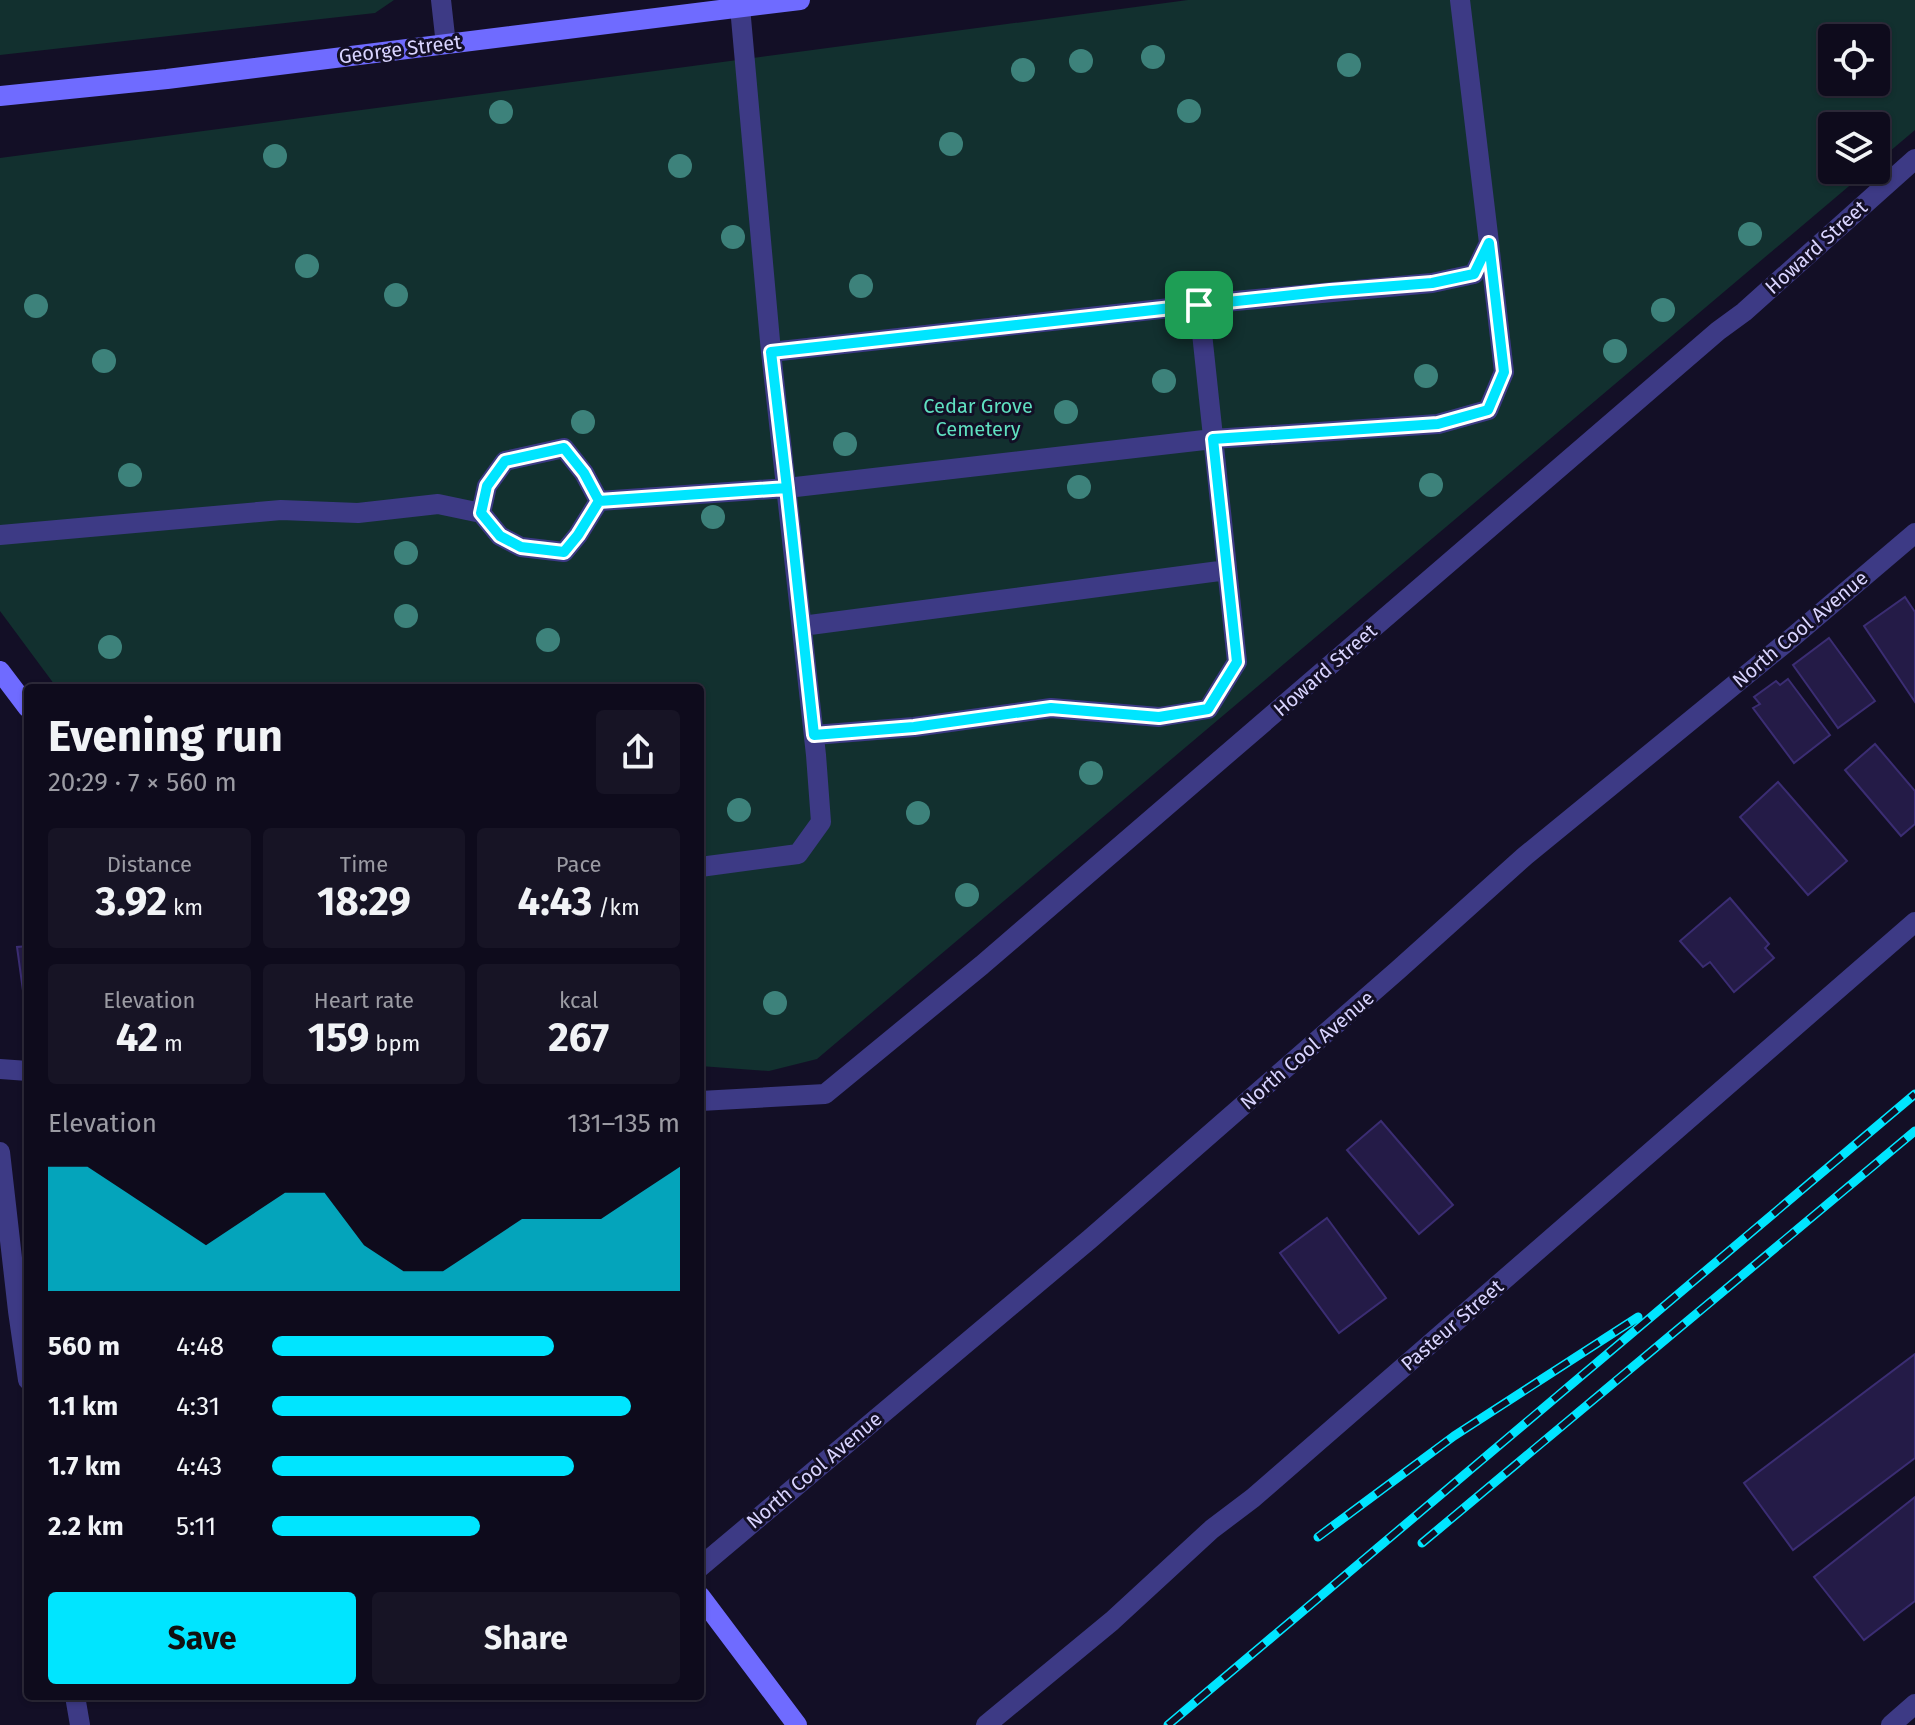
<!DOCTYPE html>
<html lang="en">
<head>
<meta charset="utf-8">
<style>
  body { margin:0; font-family:"Fira Sans",sans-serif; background:#171425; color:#f1f3f6; height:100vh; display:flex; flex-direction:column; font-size:30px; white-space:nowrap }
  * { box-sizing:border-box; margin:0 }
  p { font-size:26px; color:#9b9ba3 }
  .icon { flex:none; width:44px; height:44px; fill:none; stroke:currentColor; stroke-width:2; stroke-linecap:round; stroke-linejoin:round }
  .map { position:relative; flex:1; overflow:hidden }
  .panel { position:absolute; left:24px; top:684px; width:680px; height:1016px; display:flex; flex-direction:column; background:#0e0b1c; border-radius:8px; box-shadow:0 2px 6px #0004,0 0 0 2px #2e2b3b }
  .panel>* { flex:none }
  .buttons { position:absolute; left:1818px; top:24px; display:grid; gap:16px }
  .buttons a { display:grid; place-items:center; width:72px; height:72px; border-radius:8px; background:#0e0b1c; box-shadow:0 2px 6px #0004,0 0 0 2px #2e2b3b; font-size:40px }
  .pin { position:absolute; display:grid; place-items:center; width:68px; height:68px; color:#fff; margin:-34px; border-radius:16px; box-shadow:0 4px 12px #0006 }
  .round { display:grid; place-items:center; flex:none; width:84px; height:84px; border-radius:8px; background:#171425 }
  .overview { display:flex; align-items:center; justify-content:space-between; height:136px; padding:0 24px }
  h1 { font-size:44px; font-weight:700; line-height:60px }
  .stats { display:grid; grid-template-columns:repeat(3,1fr); gap:12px; height:136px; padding:8px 24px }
  .stats div { display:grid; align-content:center; border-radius:8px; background:#171425; text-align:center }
  .stats b { font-size:40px; font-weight:700 }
  .stats small { font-size:22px; font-weight:400 }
  .stats p { font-size:22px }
  .chart { height:224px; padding:16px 24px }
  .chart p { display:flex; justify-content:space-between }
  .chart svg { width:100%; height:144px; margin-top:8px; fill:#00e5ff; opacity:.7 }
  .primary-button { display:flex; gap:16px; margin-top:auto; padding:16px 24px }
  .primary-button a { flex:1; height:92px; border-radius:8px; background:#00e5ff; color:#111; font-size:32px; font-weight:700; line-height:92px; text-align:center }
  .primary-button a+a { background:#171425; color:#f1f3f6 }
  ul { padding:0 24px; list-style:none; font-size:26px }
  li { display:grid; grid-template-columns:128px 96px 1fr; align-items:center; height:60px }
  li i { height:20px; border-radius:10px; background:#00e5ff }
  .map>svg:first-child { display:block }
</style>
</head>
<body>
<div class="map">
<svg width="1915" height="1725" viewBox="0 0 1915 1725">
  <rect width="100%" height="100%" fill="#130f26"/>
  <!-- green -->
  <path fill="#12302f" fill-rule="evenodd" d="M0,0h394l-19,13 -375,42z
    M1188,0h727v130l-39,33v-37h-44v44h36l-1051,889 -48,12 -69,-5v-378h-643l-57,-77v-453zM1832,38h44v44h-44z"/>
  <!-- building -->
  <path fill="#241b47" stroke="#3b2d73" stroke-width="2" d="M1905,597l10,15v90l-51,-76z
    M1829,638l46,63 -37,27 -45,-63z
    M1788,679l42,56 -36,28 -41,-55 7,-4 -6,-7 22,-16 4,4z
    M1875,744l40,47v33l-14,12 -56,-66z
    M1778,782l69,79 -39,34 -68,-78z
    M1730,898l39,46 -4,4 9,10 -40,34 -24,-30 -7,5 -23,-26z
    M28,946v50l-4,2 -7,-51z
    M1381,1121l72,84 -34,29 -72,-84z
    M1327,1218l59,80 -47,35 -59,-80z
    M1915,1354v104l-122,92 -49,-67z
    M1915,1497v104l-51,39 -50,-63z"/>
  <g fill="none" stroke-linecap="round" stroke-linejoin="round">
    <!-- street -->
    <path stroke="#3d3a85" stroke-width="20" d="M441,0l4,36 3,7
      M740,7l31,345 453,-50 208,-19 42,-9 15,-31 -29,-243
      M599,501l-21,34 -14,17 -43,-5 -21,-11 -19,-23 6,-27 18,-25 59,-13 20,25 15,28 188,-13 426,-49 225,-15 50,-14 16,-38 -15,-129
      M0,535l281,-25 77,3 80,-9 43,9
      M802,626l425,-56
      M814,735l100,-8 137,-19 108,9 49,-8 29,-47 -38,-357
      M700,867l98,-13 23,-32 -5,-67 -45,-403
      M0,1069l28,2
      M700,1101l125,-7 157,-129 736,-634 26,-19 171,-153
      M0,1152l18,159 10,69
      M700,1567l390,-328 308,-269 127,-114 269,-220 121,-103
      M75,1696l5,29
      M986,1725l126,-104 100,-92 41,-31 662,-576
      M1891,1725l24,-21"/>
    <!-- secondary -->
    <path stroke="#6f6bff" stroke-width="20" d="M0,96l167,-17 633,-79
      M0,671l28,37
      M700,1596l97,129"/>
    <!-- rail casing -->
    <g stroke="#00e5ff" stroke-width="9">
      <path id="rail" d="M1318,1537l136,-101 184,-119
        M1422,1543l493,-412
        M1168,1725l747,-631"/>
    </g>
    <!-- rail -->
    <use href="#rail" stroke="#130f26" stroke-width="6" stroke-dasharray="18" stroke-linecap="butt"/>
  </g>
  <!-- trees -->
  <g fill="#3d827b">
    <circle cx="1153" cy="57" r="12"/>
    <circle cx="1081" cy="61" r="12"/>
    <circle cx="1349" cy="65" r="12"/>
    <circle cx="1023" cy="70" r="12"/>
    <circle cx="1189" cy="111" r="12"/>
    <circle cx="501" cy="112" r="12"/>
    <circle cx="951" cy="144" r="12"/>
    <circle cx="275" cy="156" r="12"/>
    <circle cx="680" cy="166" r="12"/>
    <circle cx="1750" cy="234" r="12"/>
    <circle cx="733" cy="237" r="12"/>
    <circle cx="307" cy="266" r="12"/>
    <circle cx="861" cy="286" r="12"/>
    <circle cx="396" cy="295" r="12"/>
    <circle cx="36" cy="306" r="12"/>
    <circle cx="1663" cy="310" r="12"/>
    <circle cx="1615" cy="351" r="12"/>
    <circle cx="104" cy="361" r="12"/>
    <circle cx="1426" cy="376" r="12"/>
    <circle cx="1164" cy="381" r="12"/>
    <circle cx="1066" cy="412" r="12"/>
    <circle cx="583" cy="422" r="12"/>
    <circle cx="845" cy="444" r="12"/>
    <circle cx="130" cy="475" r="12"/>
    <circle cx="1431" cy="485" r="12"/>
    <circle cx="1079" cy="487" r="12"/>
    <circle cx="713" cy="517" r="12"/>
    <circle cx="406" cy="553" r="12"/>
    <circle cx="406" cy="616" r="12"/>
    <circle cx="548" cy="640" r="12"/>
    <circle cx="110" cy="647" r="12"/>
    <circle cx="1091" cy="773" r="12"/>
    <circle cx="739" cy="810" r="12"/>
    <circle cx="918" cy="813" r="12"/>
    <circle cx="967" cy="895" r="12"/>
    <circle cx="775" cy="1003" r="12"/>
  </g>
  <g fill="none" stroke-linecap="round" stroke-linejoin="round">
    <!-- route casing -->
    <g stroke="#fff" stroke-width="16">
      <path id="route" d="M1199,305l-428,47 16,136 -188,13 -21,34 -14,17 -43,-5 -21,-11 -19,-23 6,-27 18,-25 59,-13 20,25 15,28 188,-13 27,247 100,-8 137,-19 108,9 49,-8 29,-47 -24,-223 225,-15 50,-14 16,-38 -15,-129 -15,31 -42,9 -102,8 -131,14"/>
    </g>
    <!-- route -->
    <use href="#route" stroke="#00e5ff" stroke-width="10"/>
  </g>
  <g text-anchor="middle" stroke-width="6" stroke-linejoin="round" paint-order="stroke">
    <!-- street labels -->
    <g font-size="20" fill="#d9d4ff" stroke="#130f26">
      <text transform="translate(400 49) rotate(-7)" y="7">George Street</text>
      <text transform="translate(1816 247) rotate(-42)" y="7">Howard Street</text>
      <text transform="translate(1800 629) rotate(-40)" y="7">North Cool Avenue</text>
      <text transform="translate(1325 670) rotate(-41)" y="7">Howard Street</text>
      <text transform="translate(1307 1050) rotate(-41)" y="7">North Cool Avenue</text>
      <text transform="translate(1452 1325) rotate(-41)" y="7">Pasteur Street</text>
      <text transform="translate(814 1470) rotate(-40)" y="7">North Cool Avenue</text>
    </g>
    <!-- park labels -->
    <g font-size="20" fill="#5fe0c0" stroke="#130f26">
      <text x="978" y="413">Cedar Grove<tspan x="978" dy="23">Cemetery</tspan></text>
    </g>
  </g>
</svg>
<div class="buttons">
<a><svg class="icon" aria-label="locate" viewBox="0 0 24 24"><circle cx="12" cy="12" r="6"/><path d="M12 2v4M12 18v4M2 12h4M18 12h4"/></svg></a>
<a><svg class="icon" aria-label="layers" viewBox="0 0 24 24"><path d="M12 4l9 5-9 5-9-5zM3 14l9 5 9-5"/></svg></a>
</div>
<div class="pin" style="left:1199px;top:305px;background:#1e9e55"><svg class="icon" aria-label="arrive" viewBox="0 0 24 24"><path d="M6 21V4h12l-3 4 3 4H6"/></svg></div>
<section class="panel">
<div class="overview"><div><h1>Evening run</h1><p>20:29 · 7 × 560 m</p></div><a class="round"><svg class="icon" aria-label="share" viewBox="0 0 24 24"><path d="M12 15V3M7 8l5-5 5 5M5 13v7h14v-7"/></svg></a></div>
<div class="stats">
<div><p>Distance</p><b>3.92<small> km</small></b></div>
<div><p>Time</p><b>18:29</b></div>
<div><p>Pace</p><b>4:43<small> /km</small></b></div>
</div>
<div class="stats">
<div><p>Elevation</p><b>42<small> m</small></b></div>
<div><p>Heart rate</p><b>159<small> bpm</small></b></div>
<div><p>kcal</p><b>267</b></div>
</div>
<div class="chart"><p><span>Elevation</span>131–135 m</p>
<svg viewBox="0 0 160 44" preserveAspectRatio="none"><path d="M0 44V6L10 6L20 14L30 22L40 30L50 22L60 14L70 14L80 30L90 38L100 38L110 30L120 22L130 22L140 22L150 14L160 6V44z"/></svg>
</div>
<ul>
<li><b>560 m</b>4:48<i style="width:69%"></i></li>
<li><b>1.1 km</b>4:31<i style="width:88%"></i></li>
<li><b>1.7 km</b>4:43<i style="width:74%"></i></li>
<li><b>2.2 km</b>5:11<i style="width:51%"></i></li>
</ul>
<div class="primary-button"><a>Save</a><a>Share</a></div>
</section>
</div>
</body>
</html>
